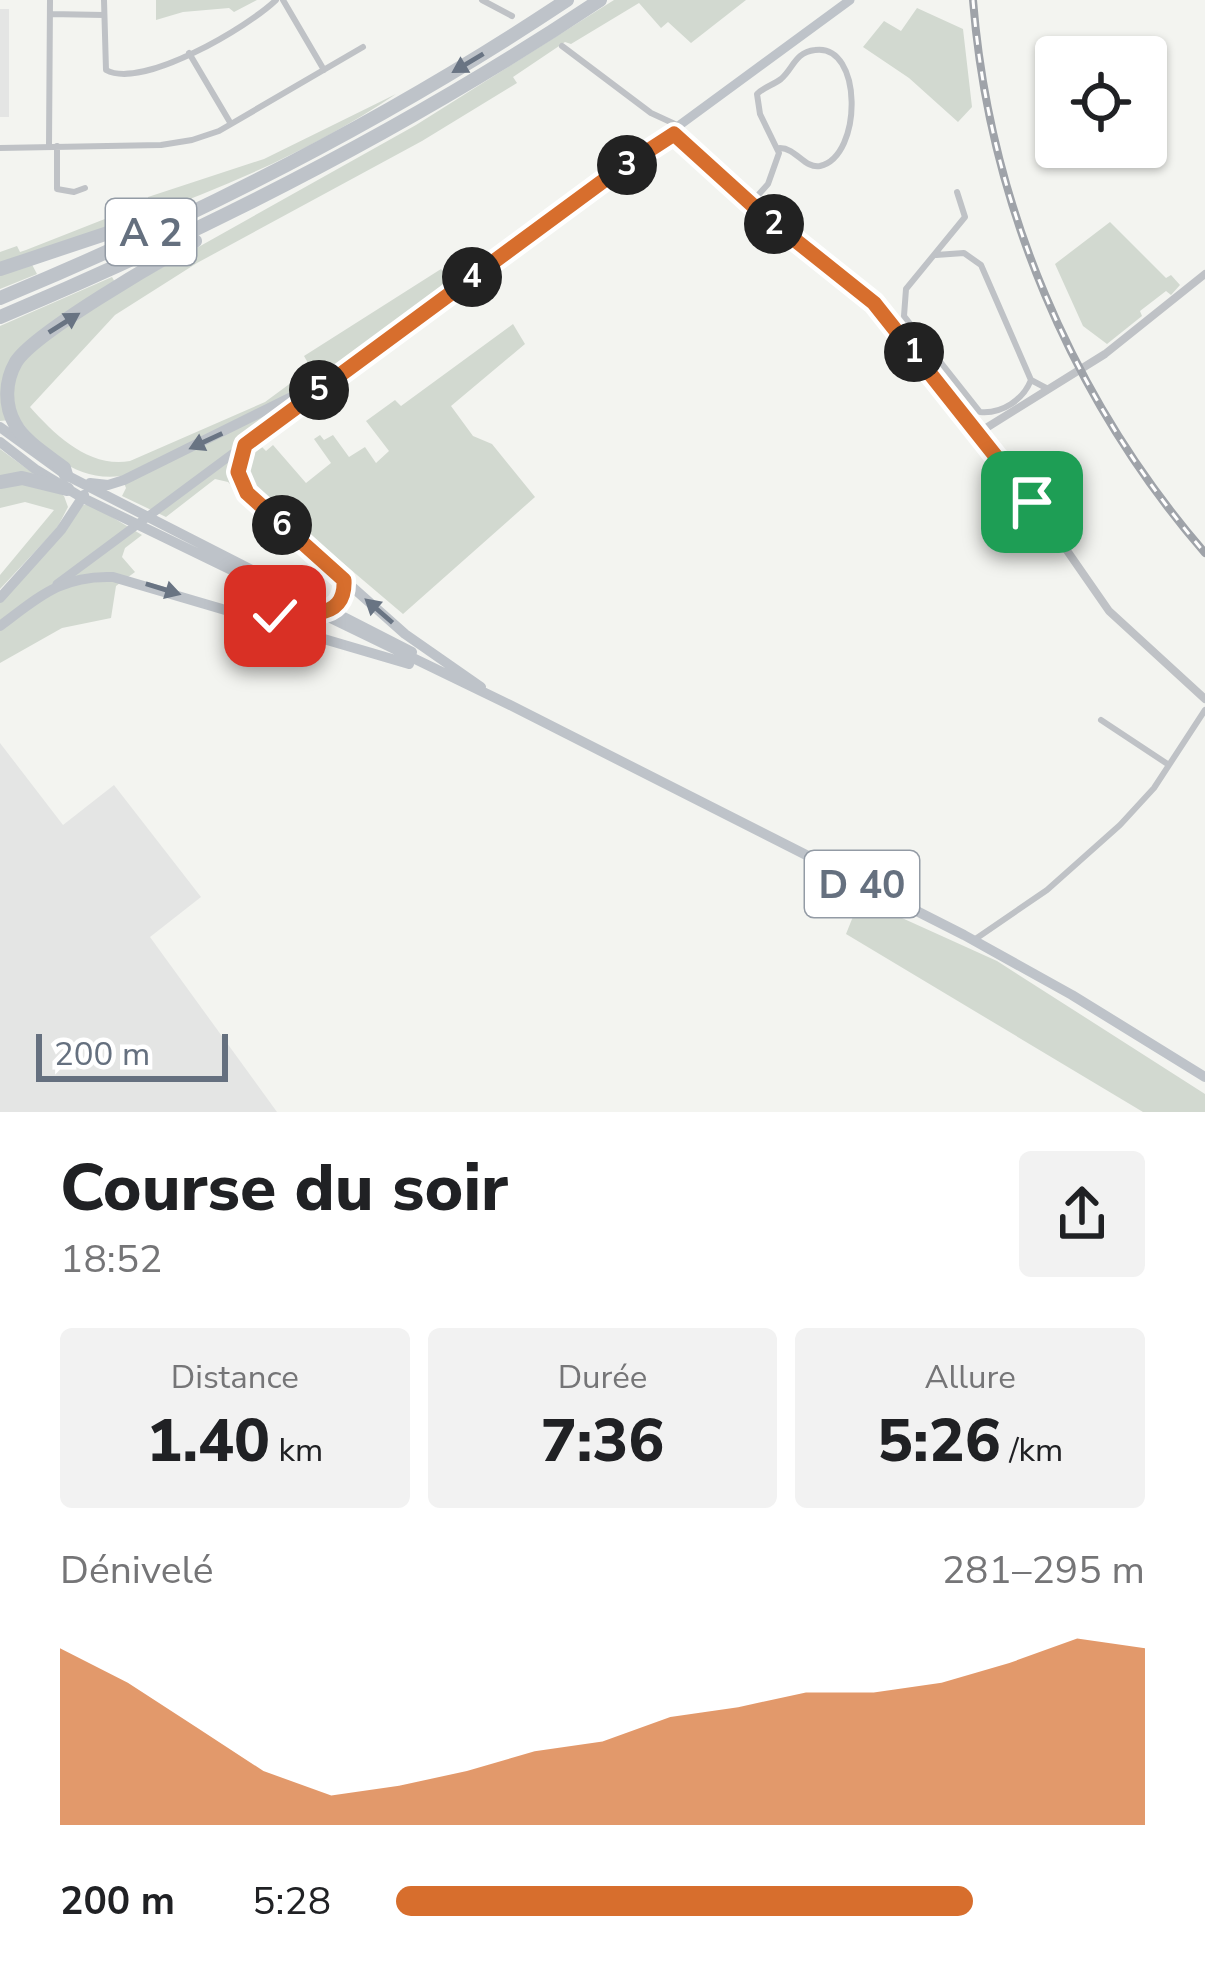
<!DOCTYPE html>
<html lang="fr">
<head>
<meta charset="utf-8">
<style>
  body { margin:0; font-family:"Nunito Sans",sans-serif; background:#f2f2f2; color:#202124; height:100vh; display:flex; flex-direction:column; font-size:45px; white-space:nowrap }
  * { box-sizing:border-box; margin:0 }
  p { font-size:39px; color:#757577 }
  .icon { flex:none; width:66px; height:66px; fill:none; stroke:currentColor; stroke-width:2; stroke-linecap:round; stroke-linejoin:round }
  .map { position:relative; height:1112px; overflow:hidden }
  .sheet { display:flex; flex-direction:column; background:#fff; flex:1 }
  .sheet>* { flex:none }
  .fabs { position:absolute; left:1035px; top:36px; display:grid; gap:24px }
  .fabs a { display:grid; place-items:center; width:132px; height:132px; border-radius:12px; background:#fff; box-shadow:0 3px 9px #0004; font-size:60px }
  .scale { position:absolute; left:36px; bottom:30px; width:192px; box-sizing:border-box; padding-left:12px; border:6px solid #65707f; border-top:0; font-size:33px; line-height:42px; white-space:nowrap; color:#65707f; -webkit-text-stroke:9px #fff; paint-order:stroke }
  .pin { position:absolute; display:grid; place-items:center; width:102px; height:102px; color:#fff; margin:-51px; border-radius:24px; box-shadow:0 6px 18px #0006 }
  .km { position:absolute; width:60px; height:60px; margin:-30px; border-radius:50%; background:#222; color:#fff; font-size:33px; line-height:60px; text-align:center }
  .round { display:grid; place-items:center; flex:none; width:126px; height:126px; border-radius:12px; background:#f2f2f2 }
  .summary { display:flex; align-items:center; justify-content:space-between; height:204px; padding:0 60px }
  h1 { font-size:66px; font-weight:800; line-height:90px }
  .figures { display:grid; grid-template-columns:repeat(3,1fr); gap:18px; height:204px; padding:12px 60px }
  .figures div { display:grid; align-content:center; border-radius:12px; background:#f2f2f2; text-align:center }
  .figures b { font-size:60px; font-weight:800 }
  .figures small { font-size:33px; font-weight:400 }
  .figures p { font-size:33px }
  .chart { height:336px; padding:24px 60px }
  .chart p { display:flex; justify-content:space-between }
  .chart svg { width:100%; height:216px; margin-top:12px; fill:#d76e2d; opacity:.7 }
  ul { padding:0 60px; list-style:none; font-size:39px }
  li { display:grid; grid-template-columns:192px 144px 1fr; align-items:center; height:90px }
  li i { height:30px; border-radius:15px; background:#d76e2d }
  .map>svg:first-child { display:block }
</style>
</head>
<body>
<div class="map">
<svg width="1205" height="1112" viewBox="0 0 1205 1112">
  <rect width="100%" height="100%" fill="#f3f4f0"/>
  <!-- built -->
  <path fill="#e4e5e4" d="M0,9h9v108h-9z
    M0,743l63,82 51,-40 87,112 -51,40 127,175h-277z"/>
  <!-- green -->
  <path fill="#d2d9d0" d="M156,0h101l-23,12 -5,-4 -46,4 -27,8z
    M614,0h132l-55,43 -23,-21 -7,6 -22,-25 -68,41 -6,-2 -52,35 4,6 -95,58 -225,122 -82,52 -85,92c26,29 59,61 100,54l135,-59 38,-28 -2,-5 7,-6 -4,-7 137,-87 10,10 -2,6 -111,81 -72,40 6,11 -25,20 8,13 7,-3 4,4 7,-6 33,38 25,-20 -17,-24 6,-4 4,5 9,-5 16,22 16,-10 11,16 13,-12 -23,-30 29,-21 6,6 112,-82 12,20 -74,62 22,30 19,8 43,53 -132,117 -132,-112 -10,12 -33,-32 -13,-3 -49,38 -44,-21 4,-8 -5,-12c-44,6 -77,-24 -102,-57l-19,2v-95l112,-49 8,14 296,-166z
    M917,8l46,21 9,78 -14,15 -49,-44 -46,-31 21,-26 17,10z
    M396,94c-112,76 -241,120 -368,163l9,17 -37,15v-37l17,-6 3,6 6,-2 122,-48v-5l116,-38z
    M1110,222l56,56 5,-3 9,10 -9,10 -5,-4 -26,20 2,5 -35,28 -24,-18 -28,-62z
    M0,449l64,47 4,11 -11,21 -57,61v-14l54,-65 -29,-8 -25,6z
    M90,504l52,31 -17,13 -3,9 13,15 -19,14 -5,32 -49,10 -62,35v-61l83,-97z
    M860,899l137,62 208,133v18h-62l-297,-178z"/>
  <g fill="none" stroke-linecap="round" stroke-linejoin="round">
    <!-- minor -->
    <path stroke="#bfc2c6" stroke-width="6" d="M104,0l2,70c36,20 142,-43 170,-70
      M283,0l41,70
      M482,0l30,16
      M50,14l54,1
      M562,46l89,67 26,12
      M189,53l42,71
      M49,146l1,-146
      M57,146v43l17,3 11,-4
      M0,148l161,-3 31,-5 27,-9 144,-84
      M957,192l8,25 -59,72 -2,27 76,96c22,2 43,-12 51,-32
      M750,204l18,-20 11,-31 -19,-39 -3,-20c7,-7 16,-9 24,-15 12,-10 14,-27 34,-29 48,-7 48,106 5,116 -15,3 -24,-18 -40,-18
      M936,255l28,-2 17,12 50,115 17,9
      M1101,720l68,45
      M974,940l73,-50 73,-65 34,-37 51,-78"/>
    <!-- tertiary -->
    <path stroke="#bfc2c6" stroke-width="8" d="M670,130l85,78 123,100 165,208 66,95 96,88
      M978,433l127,-79 100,-80"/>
    <!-- secondary -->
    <path stroke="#bec3c9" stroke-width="9" d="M342,373l508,-373
      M57,584l271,-201"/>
    <!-- primary -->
    <path stroke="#bec3c9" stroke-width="10" d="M0,427l66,48 346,177
      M0,442l35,27 46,28 429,208 454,230 108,60 133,82
      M245,445l-7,27 12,24 155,138 76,53
      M90,483l18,2 16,-5 224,-111
      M0,598l61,-68 23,-35
      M327,611l14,-10 3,-20
      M0,626c39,-29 61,-51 113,-49l296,87"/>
    <!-- motorway -->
    <path stroke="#bec3c9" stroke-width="14" d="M0,269l183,-61
      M0,298c198,-82 388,-179 567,-298
      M0,317c210,-88 410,-190 600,-317
      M66,475l-2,-7c-17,-13 -39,-26 -49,-44 -11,-19 -10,-43 1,-62 18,-29 143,-101 179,-121
      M0,482l22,-4 45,11"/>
    <!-- rail casing -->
    <g stroke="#9fa3a9" stroke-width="8">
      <path id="rail" d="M973,0c16,203 99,399 232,553"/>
    </g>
    <!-- rail -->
    <use href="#rail" stroke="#fff" stroke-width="3" stroke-dasharray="9" stroke-linecap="butt"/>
  </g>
  <!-- one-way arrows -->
  <defs><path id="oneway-solid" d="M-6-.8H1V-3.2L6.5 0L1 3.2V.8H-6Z" transform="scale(3)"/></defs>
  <g fill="#697483">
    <use href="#oneway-solid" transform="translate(468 63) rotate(149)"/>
    <use href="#oneway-solid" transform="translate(64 323) rotate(-32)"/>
    <use href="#oneway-solid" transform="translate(206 441) rotate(155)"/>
    <use href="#oneway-solid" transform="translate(163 589) rotate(17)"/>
    <use href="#oneway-solid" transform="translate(379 611) rotate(-139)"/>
  </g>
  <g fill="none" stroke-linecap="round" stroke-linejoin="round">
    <!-- route casing -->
    <g stroke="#fff" stroke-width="24">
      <path id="route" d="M275,616l8,-19 33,16c20,-2 29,-13 28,-33l-97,-87 -9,-21 7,-27 369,-272 60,-39 86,78 114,91 158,199"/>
    </g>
    <!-- route -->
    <use href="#route" stroke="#d76e2d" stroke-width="15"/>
  </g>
  <g text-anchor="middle" stroke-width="12" stroke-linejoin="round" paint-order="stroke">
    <!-- shield labels -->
    <g fill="#fff" stroke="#939ba5" stroke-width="3">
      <rect x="106" y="199" width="90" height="66" rx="9"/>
      <rect x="805" y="851" width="114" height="66" rx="9"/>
    </g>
    <g font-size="39" font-weight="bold" fill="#65707f">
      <text x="151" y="246">A 2</text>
      <text x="862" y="898">D 40</text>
    </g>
  </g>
</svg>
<div class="fabs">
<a><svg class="icon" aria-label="locate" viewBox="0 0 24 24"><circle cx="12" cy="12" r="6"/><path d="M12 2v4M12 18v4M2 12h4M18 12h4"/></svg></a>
</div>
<div class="scale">200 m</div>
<div class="pin" style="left:1032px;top:502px;background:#1e9e55"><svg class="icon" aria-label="arrive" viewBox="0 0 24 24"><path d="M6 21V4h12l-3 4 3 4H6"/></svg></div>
<div class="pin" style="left:275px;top:616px;background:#d93025"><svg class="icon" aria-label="check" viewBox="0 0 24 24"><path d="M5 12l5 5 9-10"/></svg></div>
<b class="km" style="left:914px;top:352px">1</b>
<b class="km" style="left:774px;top:224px">2</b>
<b class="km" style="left:627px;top:165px">3</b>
<b class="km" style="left:472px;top:277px">4</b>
<b class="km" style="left:319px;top:390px">5</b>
<b class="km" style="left:282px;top:525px">6</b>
</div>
<section class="sheet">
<div class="summary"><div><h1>Course du soir</h1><p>18:52</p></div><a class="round"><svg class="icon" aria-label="share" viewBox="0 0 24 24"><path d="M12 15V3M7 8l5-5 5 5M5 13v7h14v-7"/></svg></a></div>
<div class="figures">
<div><p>Distance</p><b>1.40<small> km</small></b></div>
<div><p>Durée</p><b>7:36</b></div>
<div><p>Allure</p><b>5:26<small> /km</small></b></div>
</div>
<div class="chart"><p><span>Dénivelé</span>281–295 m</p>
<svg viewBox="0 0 160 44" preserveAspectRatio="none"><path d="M0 44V8L10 15L20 24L30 33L40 38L50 36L60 33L70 29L80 27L90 22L100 20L110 17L120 17L130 15L140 11L150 6L160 8V44z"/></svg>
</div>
<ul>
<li><b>200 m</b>5:28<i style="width:77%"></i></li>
</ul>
</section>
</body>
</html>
